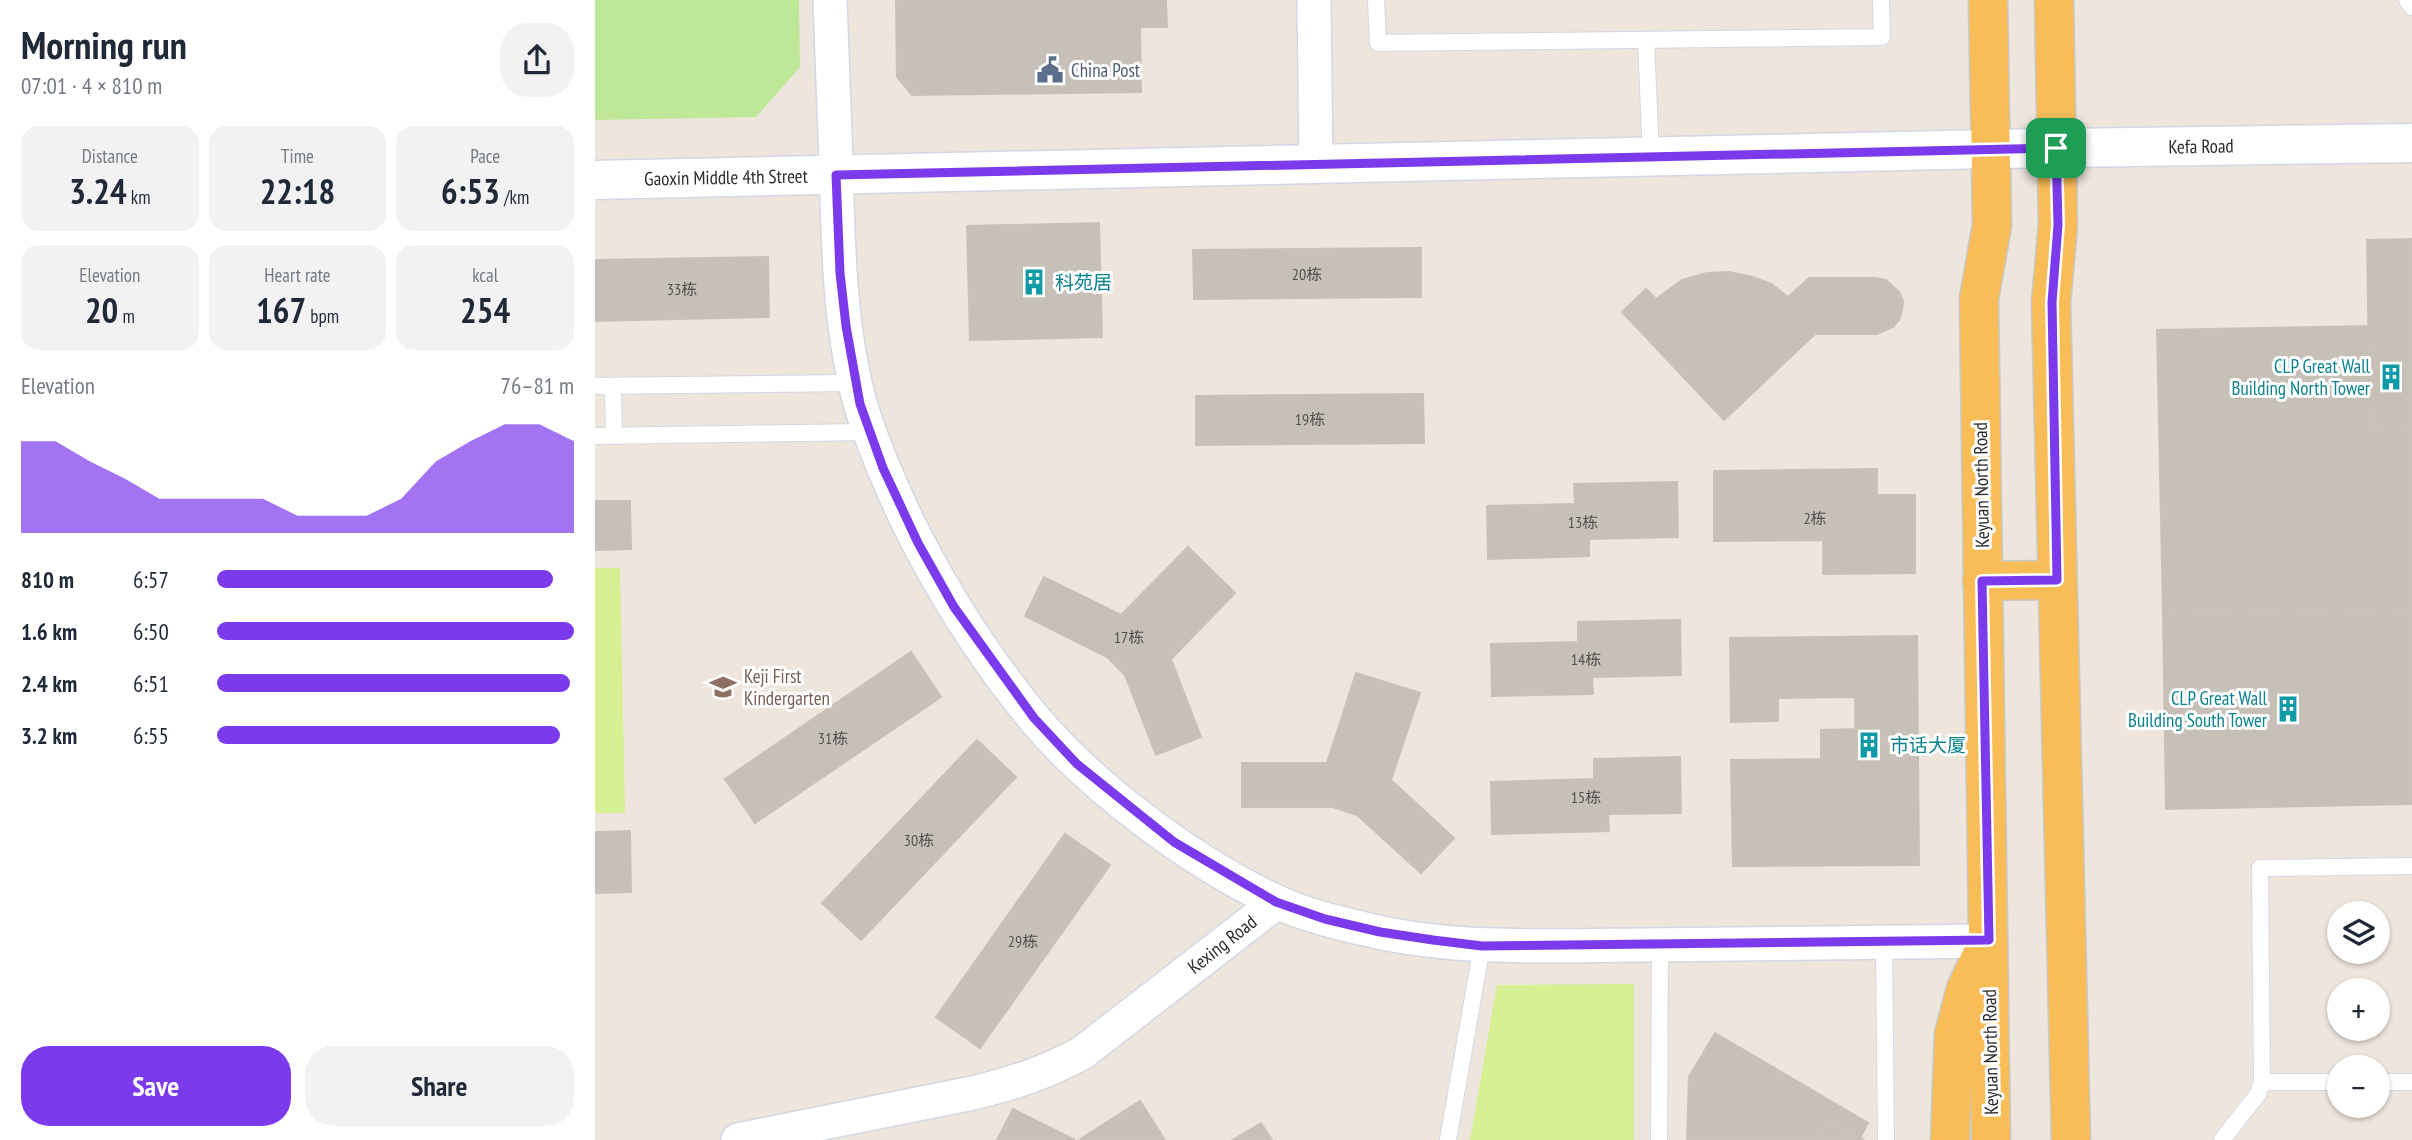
<!DOCTYPE html>
<html lang="en">
<head>
<meta charset="utf-8">
<style>
  body { margin:0; font-family:"PT Sans Narrow","Noto Sans SC",sans-serif; background:#f2f2f3; color:#1f2937; height:100vh; display:flex; flex-direction:column; font-size:26px; white-space:nowrap }
  * { box-sizing:border-box; margin:0 }
  p { font-size:23px; color:#747a83 }
  .icon { flex:none; width:38px; height:38px; fill:none; stroke:currentColor; stroke-width:2; stroke-linecap:round; stroke-linejoin:round }
  .map { position:relative; flex:1; overflow:hidden }
  .details { display:flex; flex-direction:column; background:#fff; width:595px }
  .details>* { flex:none }
  .controls { position:absolute; left:1732px; top:901px; display:grid; gap:14px }
  .controls a { display:grid; place-items:center; width:63px; height:63px; border-radius:50%; background:#fff; box-shadow:0 2px 5px #0004; font-size:35px }
  .pin { position:absolute; display:grid; place-items:center; width:60px; height:60px; color:#fff; margin:-30px; border-radius:14px; box-shadow:0 4px 10px #0006 }
  .round { display:grid; place-items:center; flex:none; width:74px; height:74px; border-radius:28px; background:#f2f2f3 }
  .summary { display:flex; align-items:center; justify-content:space-between; height:119px; padding:0 21px }
  h1 { font-size:38px; font-weight:700; line-height:52px }
  .metrics { display:grid; grid-template-columns:repeat(3,1fr); gap:10px; height:119px; padding:7px 21px }
  .metrics div { display:grid; align-content:center; border-radius:18px; background:#f2f2f3; text-align:center }
  .metrics b { font-size:35px; font-weight:700 }
  .metrics small { font-size:19px; font-weight:400 }
  .metrics p { font-size:19px }
  .chart { height:196px; padding:14px 21px }
  .chart p { display:flex; justify-content:space-between }
  .chart svg { width:100%; height:126px; margin-top:7px; fill:#7c3aed; opacity:.7 }
  .cta { display:flex; gap:14px; margin-top:auto; padding:14px 21px }
  .cta a { flex:1; height:80px; border-radius:28px; background:#7c3aed; color:#fff; font-size:28px; font-weight:700; line-height:80px; text-align:center }
  .cta a+a { background:#f2f2f3; color:#1f2937 }
  ul { padding:0 21px; list-style:none; font-size:23px }
  li { display:grid; grid-template-columns:112px 84px 1fr; align-items:center; height:52px }
  li i { height:18px; border-radius:9px; background:#7c3aed }
  main { display:flex; flex:1; min-height:0 }
  .map>svg:first-child { display:block }
</style>
</head>
<body>
<main>
<section class="details">
<div class="summary"><div><h1>Morning run</h1><p>07:01 · 4 × 810 m</p></div><a class="round"><svg class="icon" aria-label="share" viewBox="0 0 24 24"><path d="M12 15V3M7 8l5-5 5 5M5 13v7h14v-7"/></svg></a></div>
<div class="metrics">
<div><p>Distance</p><b>3.24<small> km</small></b></div>
<div><p>Time</p><b>22:18</b></div>
<div><p>Pace</p><b>6:53<small> /km</small></b></div>
</div>
<div class="metrics">
<div><p>Elevation</p><b>20<small> m</small></b></div>
<div><p>Heart rate</p><b>167<small> bpm</small></b></div>
<div><p>kcal</p><b>254</b></div>
</div>
<div class="chart"><p><span>Elevation</span>76–81 m</p>
<svg viewBox="0 0 160 44" preserveAspectRatio="none"><path d="M0 44V12L10 12L20 19L30 25L40 32L50 32L60 32L70 32L80 38L90 38L100 38L110 32L120 19L130 12L140 6L150 6L160 12V44z"/></svg>
</div>
<ul>
<li><b>810 m</b>6:57<i style="width:94%"></i></li>
<li><b>1.6 km</b>6:50<i style="width:100%"></i></li>
<li><b>2.4 km</b>6:51<i style="width:99%"></i></li>
<li><b>3.2 km</b>6:55<i style="width:96%"></i></li>
</ul>
<div class="cta"><a>Save</a><a>Share</a></div>
</section>
<div class="map">
<svg width="1817" height="1140" viewBox="0 0 1817 1140">
  <rect width="100%" height="100%" fill="#eee5dd"/>
  <!-- green -->
  <path fill="#bee897" d="M0,0h204l1,67 -44,50 -161,3z"/>
  <!-- pitch -->
  <path fill="#d5ef92" d="M0,568h25l5,245h-30z
    M1039,984v156h-164l27,-155z"/>
  <!-- building -->
  <path fill="#c6c0b9" stroke="#cac0b7" stroke-width="2" d="M301,0h270l1,27h-27l1,65 -229,3 -15,-18z
    M504,223l3,114 -132,3 -3,-114z
    M1817,239v188l-42,1 -3,-188z
    M826,248v49l-227,2 -1,-49z
    M173,257l1,60 -174,4v-61z
    M1134,272l24,5 18,7 17,13 21,-19h67l10,2 13,12 4,9 -1,9 -3,10 -6,7 -16,7h-62l-91,86 -102,-108 24,-23 10,10 26,-19 25,-7z
    M1773,326l2,102 42,-1v182l-249,5 -6,-284z
    M828,394l1,49 -228,2v-49z
    M1282,469v26h38v78l-92,1v-34l-109,1v-70z
    M1082,482l1,55 -89,2v17l-101,3 -1,-53 88,-2 -1,-20z
    M0,501h35l1,48 -36,1z
    M593,547l47,46 -64,66 30,78 -45,18 -31,-80 -18,-18 -82,-41 19,-39 77,38z
    M1817,609v195l-246,5 -3,-195z
    M1085,620l1,55 -89,2 1,17 -101,2 -1,-52 87,-2v-20z
    M1322,636l2,229 -186,1 -2,-106 90,-1v-29l34,-1v-32l-77,1v23l-47,1 -1,-84z
    M316,652l30,45 -186,126 -30,-44z
    M761,673l64,20 -29,87 63,58 -33,35 -64,-58 -24,-8h-91v-44h85z
    M382,740l39,37 -155,163 -39,-37z
    M1085,757l1,56 -73,1 1,17 -117,3 -1,-52 103,-3v-20z
    M35,831l1,61 -36,1v-61z
    M470,834l45,31 -130,183 -44,-31z
    M1120,1033l153,90 -8,15 4,2h-177l2,-63z
    M545,1101l25,39h-86z
    M545,1101l25,39h-86z
    M418,1109l62,31h-78z
    M418,1109l62,31h-78z
    M1231,1119l34,19 4,2h-50z
    M666,1123l11,17h-39z
    M666,1123l11,17h-39z"/>
  <g fill="none" stroke-linecap="round" stroke-linejoin="round">
    <!-- lane casing -->
    <g stroke="#d2d8e5" stroke-width="18">
      <path id="lane" d="M781,0l2,43 504,-6 -1,-37
        M1812,0l5,7
        M1051,41l5,116
        M0,386l261,-3
        M18,386l1,50
        M0,436l275,-4
        M1289,943l2,197
        M1667,1082h78
        M1783,1082h34
        M853,1140l34,-194
        M1064,1140l1,-195
        M1627,1140l36,-46 4,-12 -2,-214 152,-2"/>
    </g>
    <!-- street casing -->
    <g stroke="#d2d8e5" stroke-width="36">
      <path id="street" d="M235,0c2,54 4,108 6,162 2,80 3,164 24,241 11,38 27,74 43,109 35,73 78,142 130,205 58,70 159,145 242,184 31,15 68,23 103,31 88,19 179,13 269,13 114,-1 228,-2 342,-4
        M719,0l2,164
        M143,1140l235,-47c41,-10 72,-20 109,-40l195,-151"/>
    </g>
    <!-- secondary casing -->
    <g stroke="#d2d8e5" stroke-width="41">
      <path id="secondary" d="M0,180l1395,-31 422,-6"/>
    </g>
    <!-- primary casing -->
    <g stroke="#c8c8c8" stroke-width="41">
      <path id="primary" d="M1393,0l4,225 -13,74 12,841
        M1459,0l4,225 -7,77 20,838
        M1387,581l75,-1
        M1355,1140l4,-106 12,-45 16,-34"/>
    </g>
    <!-- lane -->
    <use href="#lane" stroke="#fff" stroke-width="16"/>
    <!-- street -->
    <use href="#street" stroke="#fff" stroke-width="33"/>
    <!-- secondary -->
    <use href="#secondary" stroke="#fff" stroke-width="38"/>
    <!-- primary -->
    <use href="#primary" stroke="#f9bd58" stroke-width="38"/>
  </g>
  <g fill="none" stroke-linecap="round" stroke-linejoin="round">
    <!-- route casing -->
    <g stroke="#fff" stroke-width="14">
      <path id="route" d="M1461,148l2,77 -6,77 5,278 -75,1 7,359 -507,6 -49,-6 -53,-8 -55,-13 -49,-17 -102,-60 -97,-78 -43,-46 -80,-111 -36,-64 -35,-75 -23,-64 -14,-78 -6,-53 -4,-98z"/>
    </g>
    <!-- route -->
    <use href="#route" stroke="#7c3aed" stroke-width="9"/>
  </g>
  <!-- icons -->
  <defs>
    <g id="civic-bare" transform="scale(2.1)"><path d="M-.6-6.5H3V-4.5H.6V-3L4-1V1h2V6H-6V1h2V-1L-.6-3ZM-1.2 2.5V6h2.4V2.5Z" fill="#5c6f8a" stroke="#fff" stroke-width="2.5" paint-order="stroke"/></g>
    <g id="building-bare" transform="scale(2.1)"><path d="M-4-6H4V6H1V3H-1V6H-4ZM-2.5-4.3h1.7v1.8h-1.7ZM.8-4.3h1.7v1.8H.8ZM-2.5-1h1.7V.8h-1.7ZM.8-1h1.7V.8H.8Z" fill="#0f9aa8" stroke="#fff" stroke-width="2.5" paint-order="stroke"/></g>
    <g id="school-bare" transform="scale(2.1)"><path d="M0-5L7-2L0 1L-7-2ZM-4 1L0 2.5L4 1V4Q0 6-4 4Z" fill="#8d6e63" stroke="#fff" stroke-width="2.5" paint-order="stroke"/></g>
  </defs>
  <g fill-rule="evenodd">
    <use href="#civic-bare" x="455" y="70"/>
    <use href="#building-bare" x="439" y="282"/>
    <use href="#building-bare" x="1796" y="377"/>
    <use href="#school-bare" x="128" y="687"/>
    <use href="#building-bare" x="1693" y="709"/>
    <use href="#building-bare" x="1274" y="745"/>
  </g>
  <g text-anchor="middle" stroke-width="6" stroke-linejoin="round" paint-order="stroke">
    <!-- number labels -->
    <g font-size="16" fill="#52514f">
      <text x="712" y="280">20栋</text>
      <text x="87" y="295">33栋</text>
      <text x="715" y="425">19栋</text>
      <text x="1220" y="524">2栋</text>
      <text x="988" y="528">13栋</text>
      <text x="534" y="643">17栋</text>
      <text x="991" y="665">14栋</text>
      <text x="238" y="744">31栋</text>
      <text x="991" y="803">15栋</text>
      <text x="324" y="846">30栋</text>
      <text x="428" y="947">29栋</text>
    </g>
    <!-- service labels -->
    <g font-size="19" fill="#4e5e75" stroke="#fff" text-anchor="start">
      <text x="476" y="77">China Post</text>
    </g>
    <!-- street labels -->
    <g font-size="19" fill="#2c2c2c" stroke="#fff">
      <text transform="translate(1606 146) rotate(-1)" y="7">Kefa Road</text>
      <text transform="translate(131 177) rotate(-1)" y="7">Gaoxin Middle 4th Street</text>
      <text transform="translate(1386 485) rotate(-91)" y="7">Keyuan North Road</text>
      <text transform="translate(627 944) rotate(-38)" y="7">Kexing Road</text>
      <text transform="translate(1395 1052) rotate(-91)" y="7">Keyuan North Road</text>
    </g>
    <!-- culture labels -->
    <g font-size="19" fill="#0d838f" stroke="#fff" text-anchor="start">
      <text x="460" y="289">科苑居</text>
      <text x="1775" y="373" text-anchor="end">CLP Great Wall<tspan x="1775" dy="22">Building North Tower</tspan></text>
      <text x="1672" y="705" text-anchor="end">CLP Great Wall<tspan x="1672" dy="22">Building South Tower</tspan></text>
      <text x="1295" y="752">市话大厦</text>
    </g>
    <!-- education labels -->
    <g font-size="19" fill="#785e54" stroke="#fff" text-anchor="start">
      <text x="149" y="683">Keji First<tspan x="149" dy="22">Kindergarten</tspan></text>
    </g>
  </g>
</svg>
<div class="controls">
<a><svg class="icon" aria-label="layers" viewBox="0 0 24 24"><path d="M12 4l9 5-9 5-9-5zM3 14l9 5 9-5"/></svg></a>
<a>+</a>
<a>−</a>
</div>
<div class="pin" style="left:1461px;top:148px;background:#1e9e55"><svg class="icon" aria-label="arrive" viewBox="0 0 24 24"><path d="M6 21V4h12l-3 4 3 4H6"/></svg></div>
</div>
</main>
</body>
</html>
